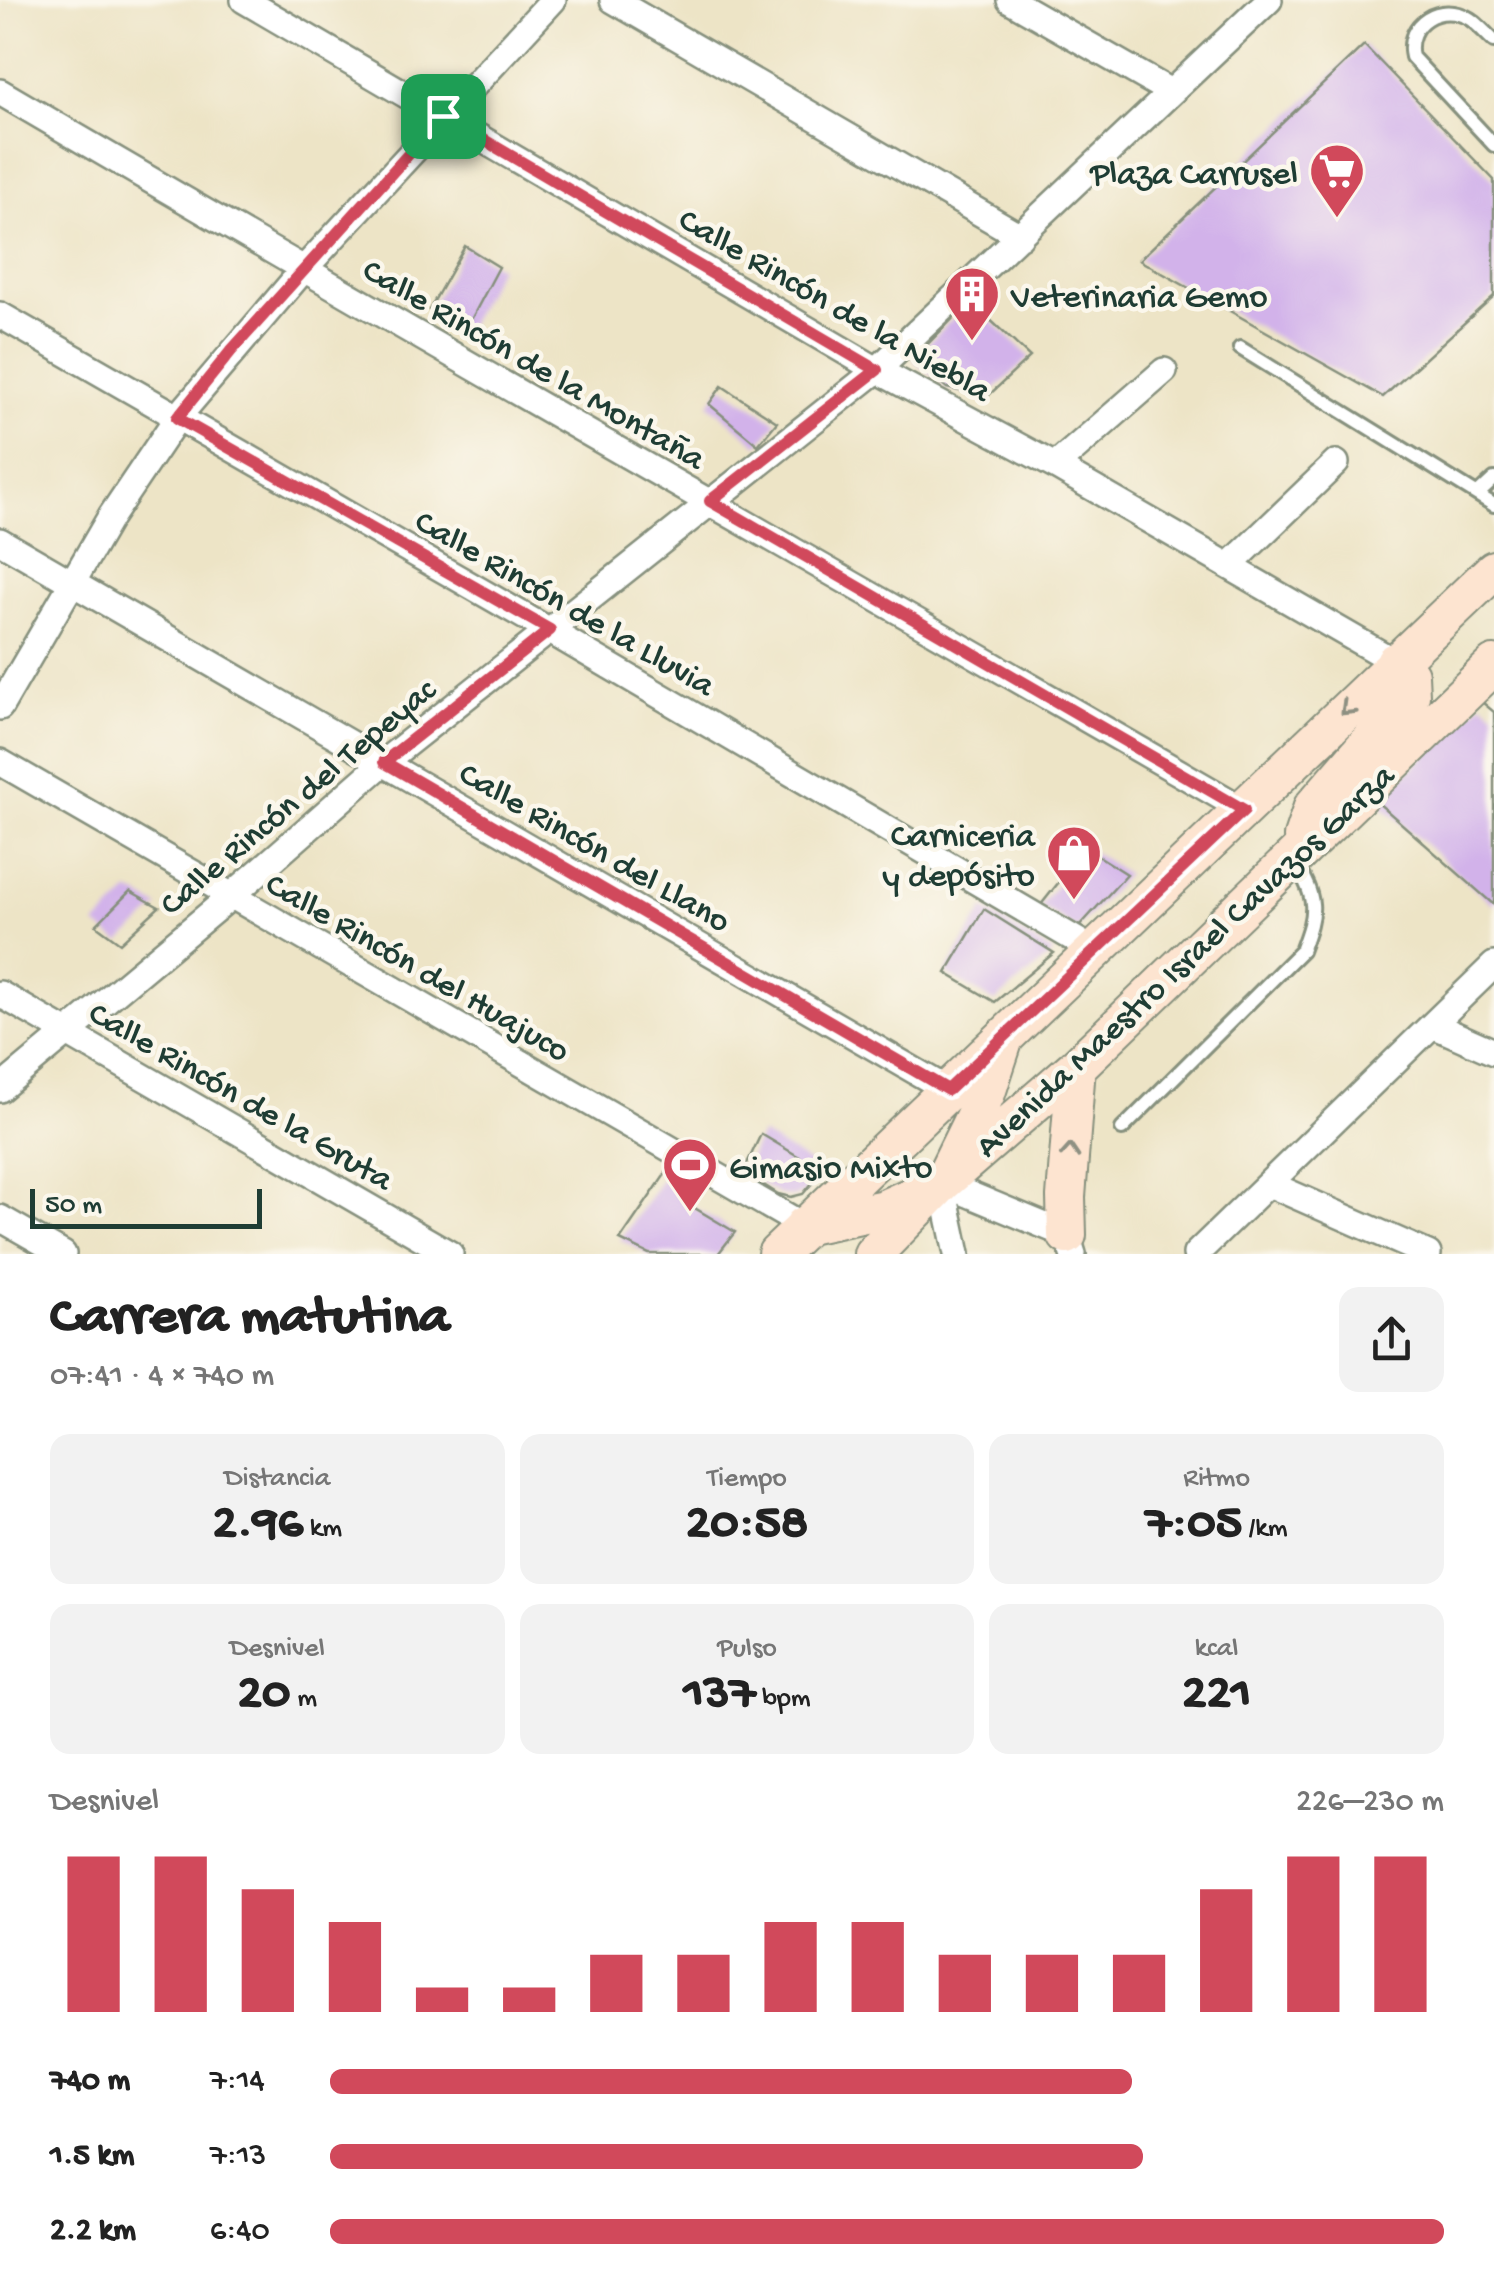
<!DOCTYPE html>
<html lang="es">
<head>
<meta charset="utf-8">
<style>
  body { margin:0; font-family:"Gochi Hand",sans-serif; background:#f2f2f2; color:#222; height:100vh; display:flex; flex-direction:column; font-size:38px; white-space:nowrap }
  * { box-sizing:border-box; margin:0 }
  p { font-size:32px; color:#767676 }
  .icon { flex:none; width:55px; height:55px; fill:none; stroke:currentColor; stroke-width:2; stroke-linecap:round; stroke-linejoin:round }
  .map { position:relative; height:1254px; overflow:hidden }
  .side { display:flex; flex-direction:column; background:#fff; flex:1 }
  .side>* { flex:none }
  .scale { position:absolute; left:30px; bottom:25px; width:232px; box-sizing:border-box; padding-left:10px; border:5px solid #1f3d34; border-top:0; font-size:28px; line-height:35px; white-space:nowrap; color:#1f3d34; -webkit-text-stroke:8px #fbf7ec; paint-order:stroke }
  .pin { position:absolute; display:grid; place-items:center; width:85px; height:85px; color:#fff; margin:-42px; border-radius:20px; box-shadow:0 5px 15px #0006 }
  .round { display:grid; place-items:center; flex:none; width:105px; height:105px; border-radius:20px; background:#f2f2f2 }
  .head { display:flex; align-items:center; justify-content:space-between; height:170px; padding:0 50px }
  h1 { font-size:55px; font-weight:700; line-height:75px }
  .stats { display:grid; grid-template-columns:repeat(3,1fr); gap:15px; height:170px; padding:10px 50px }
  .stats div { display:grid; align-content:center; border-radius:20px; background:#f2f2f2; text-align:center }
  .stats b { font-size:50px; font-weight:700 }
  .stats small { font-size:28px; font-weight:400 }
  .stats p { font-size:28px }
  .chart { height:280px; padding:20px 50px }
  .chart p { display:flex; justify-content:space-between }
  .chart svg { width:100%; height:180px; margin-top:10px; stroke:#d1495b; stroke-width:6 }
  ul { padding:0 50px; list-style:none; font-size:32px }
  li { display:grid; grid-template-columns:160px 120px 1fr; align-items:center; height:75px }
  li i { height:25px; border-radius:12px; background:#d1495b }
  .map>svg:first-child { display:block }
</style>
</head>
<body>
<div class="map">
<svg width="1494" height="1254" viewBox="0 0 1494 1254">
  <rect width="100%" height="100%" fill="#fbf7ec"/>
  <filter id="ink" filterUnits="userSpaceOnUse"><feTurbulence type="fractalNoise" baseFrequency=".01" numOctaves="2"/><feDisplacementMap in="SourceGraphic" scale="20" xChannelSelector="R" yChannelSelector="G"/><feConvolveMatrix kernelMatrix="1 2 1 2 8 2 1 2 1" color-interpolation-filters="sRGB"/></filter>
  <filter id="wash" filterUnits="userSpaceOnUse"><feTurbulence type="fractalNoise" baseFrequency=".0048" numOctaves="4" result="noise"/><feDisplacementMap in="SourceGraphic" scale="40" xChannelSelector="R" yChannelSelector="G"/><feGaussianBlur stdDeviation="2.25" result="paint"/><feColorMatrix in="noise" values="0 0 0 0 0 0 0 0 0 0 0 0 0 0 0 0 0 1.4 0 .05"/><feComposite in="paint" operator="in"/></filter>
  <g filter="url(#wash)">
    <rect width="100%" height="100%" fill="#ede4c6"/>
    <g id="blocks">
      <!-- building -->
      <path fill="#d2b2ea" d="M1364,45l130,135v116l-111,101 -244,-137z
        M465,246l34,21 -34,64 -36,-21z
        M970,301l60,56 -43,40 -40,-9 -34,-29z
        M722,386l55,36 -19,23 -49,-41z
        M1482,702l12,10v193l-117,-103z
        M1086,848l41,26 -50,55 -37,-23z
        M130,891l29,16 -39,36 -24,-18z
        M984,909l70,44 -59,49 -49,-29z
        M761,1134l57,34 -5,14 -10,12 -12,3 -13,-3 -35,-22z
        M668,1170l27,14 -12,17 52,31 -17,22h-69l-29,-14z"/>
    </g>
  </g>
  <g filter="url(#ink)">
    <use href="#blocks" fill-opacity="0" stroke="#86907d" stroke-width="2.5"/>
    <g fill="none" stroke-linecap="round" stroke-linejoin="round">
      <!-- service casing -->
      <g stroke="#86907d" stroke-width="18">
        <path id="service" d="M1494,41c-8,-7 -16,-17 -24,-22 -29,-18 -66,4 -58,38l82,88
          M1240,348l254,157
          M1478,494l16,-15
          M1122,1129l179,-178c16,-42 16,-51 -7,-90"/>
      </g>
      <!-- minor casing -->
      <g stroke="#86907d" stroke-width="30">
        <path id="minor" d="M244,0l633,370 178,96 340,196
          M613,0l407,236
          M1010,0l159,91
          M0,92c413,243 830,478 1244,718
          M0,315l550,316 545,320
          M1055,466l109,-95
          M0,541l948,549
          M1230,565l106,-102
          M0,707l111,-191 66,-98 126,-148 250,-270
          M0,762l804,464
          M0,994l450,260
          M1433,1025l61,27
          M0,1089l230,-192 154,-135 493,-392 392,-370
          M942,1183l125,52 6,19
          M942,1183l15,71
          M1269,1184l159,70
          M0,1218l63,36
          M1196,1254l298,-289"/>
      </g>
      <!-- secondary casing -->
      <g stroke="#86907d" stroke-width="42">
        <path id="secondary" d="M1303,837l10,-30 97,-112 -1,-20 -14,-13
          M804,1226l80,-17 58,-26 44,-90 17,-52
          M1067,1235l-1,-38 10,-130
          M777,1254l717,-684
          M873,1254l69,-71 134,-116 418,-402"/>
      </g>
      <!-- service -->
      <use href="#service" stroke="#fff" stroke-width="12"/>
      <!-- minor -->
      <use href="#minor" stroke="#fff" stroke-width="25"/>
      <!-- secondary -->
      <use href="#secondary" stroke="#fde4d0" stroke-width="38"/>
    </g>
    <!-- one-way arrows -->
    <defs><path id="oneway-chevron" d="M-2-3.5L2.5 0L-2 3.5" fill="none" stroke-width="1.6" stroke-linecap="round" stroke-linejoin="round" transform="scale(2.5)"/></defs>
    <g stroke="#8e9082">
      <use href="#oneway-chevron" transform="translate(1347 709) rotate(136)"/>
      <use href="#oneway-chevron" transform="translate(1070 1151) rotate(-86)"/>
    </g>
  </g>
  <g fill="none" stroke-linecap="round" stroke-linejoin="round" filter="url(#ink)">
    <!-- route casing -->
    <g stroke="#fff" stroke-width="20">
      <path id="route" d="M443,116l434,254 -167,131 534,309 -296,280 -564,-328 166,-132 -373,-212 54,-67z"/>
    </g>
    <!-- route -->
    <use href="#route" stroke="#d1495b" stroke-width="12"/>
  </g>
  <!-- icons -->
  <defs>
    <g id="supermarket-pin" transform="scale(2.875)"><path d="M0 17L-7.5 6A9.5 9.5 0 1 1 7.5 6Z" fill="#d1495b" stroke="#fbf7ec"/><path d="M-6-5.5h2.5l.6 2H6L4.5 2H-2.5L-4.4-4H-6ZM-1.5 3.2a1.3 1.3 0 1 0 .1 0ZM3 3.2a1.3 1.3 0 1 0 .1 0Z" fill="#fff"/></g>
    <g id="building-pin" transform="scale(2.875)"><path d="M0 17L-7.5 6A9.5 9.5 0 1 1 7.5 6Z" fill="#d1495b" stroke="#fbf7ec"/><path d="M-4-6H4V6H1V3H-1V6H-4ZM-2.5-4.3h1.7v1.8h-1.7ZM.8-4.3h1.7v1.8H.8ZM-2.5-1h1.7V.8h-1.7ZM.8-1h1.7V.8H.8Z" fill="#fff"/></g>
    <g id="shop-pin" transform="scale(2.875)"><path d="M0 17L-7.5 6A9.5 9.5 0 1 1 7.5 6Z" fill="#d1495b" stroke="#fbf7ec"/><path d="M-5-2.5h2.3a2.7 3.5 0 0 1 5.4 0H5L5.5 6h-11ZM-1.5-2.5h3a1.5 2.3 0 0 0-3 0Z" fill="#fff"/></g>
    <g id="stadium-pin" transform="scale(2.875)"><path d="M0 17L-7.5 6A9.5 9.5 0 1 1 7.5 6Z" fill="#d1495b" stroke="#fbf7ec"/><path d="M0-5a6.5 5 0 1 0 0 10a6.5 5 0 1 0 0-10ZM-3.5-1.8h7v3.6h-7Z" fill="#fff"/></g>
  </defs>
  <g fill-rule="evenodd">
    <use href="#supermarket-pin" x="1337" y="171"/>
    <use href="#building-pin" x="972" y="294"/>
    <use href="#shop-pin" x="1074" y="853"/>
    <use href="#stadium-pin" x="690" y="1165"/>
  </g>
  <g text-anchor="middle" stroke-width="9" stroke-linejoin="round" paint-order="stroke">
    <!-- poi labels -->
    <g font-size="35" fill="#1f3d34" stroke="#fbf7ec" text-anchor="end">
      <text x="1298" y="183">Plaza Carrusel</text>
      <text x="1011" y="306" text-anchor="start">Veterinaria Gemo</text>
      <text x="1035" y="845">Carniceria<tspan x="1035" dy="40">y depósito</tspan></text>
      <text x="729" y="1177" text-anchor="start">Gimasio Mixto</text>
    </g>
    <!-- street labels -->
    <g font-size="35" fill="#1f3d34" stroke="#fbf7ec">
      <text transform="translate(836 303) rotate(30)" y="12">Calle Rincón de la Niebla</text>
      <text transform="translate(535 362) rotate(30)" y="12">Calle Rincón de la Montaña</text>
      <text transform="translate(566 601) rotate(30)" y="12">Calle Rincón de la Lluvia</text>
      <text transform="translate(296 795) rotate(-40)" y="12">Calle Rincón del Tepeyac</text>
      <text transform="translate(596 845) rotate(30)" y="12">Calle Rincón del Llano</text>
      <text transform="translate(1183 959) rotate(-43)" y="12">Avenida Maestro Israel Cavazos Garza</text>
      <text transform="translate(419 965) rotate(30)" y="12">Calle Rincón del Huajuco</text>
      <text transform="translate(242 1094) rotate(30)" y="12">Calle Rincón de la Gruta</text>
    </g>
  </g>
</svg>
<div class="scale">50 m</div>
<div class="pin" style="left:443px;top:116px;background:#1e9e55"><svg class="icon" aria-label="arrive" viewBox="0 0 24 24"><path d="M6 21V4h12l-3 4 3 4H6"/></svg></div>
</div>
<section class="side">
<div class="head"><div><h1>Carrera matutina</h1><p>07:41 · 4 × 740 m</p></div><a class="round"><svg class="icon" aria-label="share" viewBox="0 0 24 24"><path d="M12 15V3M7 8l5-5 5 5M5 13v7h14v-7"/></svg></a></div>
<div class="stats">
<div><p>Distancia</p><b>2.96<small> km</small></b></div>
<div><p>Tiempo</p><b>20:58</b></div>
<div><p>Ritmo</p><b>7:05<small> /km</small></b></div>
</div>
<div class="stats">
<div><p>Desnivel</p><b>20<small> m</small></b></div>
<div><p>Pulso</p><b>137<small> bpm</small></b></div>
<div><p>kcal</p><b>221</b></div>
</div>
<div class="chart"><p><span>Desnivel</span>226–230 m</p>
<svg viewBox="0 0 160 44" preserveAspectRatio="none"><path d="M5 44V6M15 44V6M25 44V14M35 44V22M45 44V38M55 44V38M65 44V30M75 44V30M85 44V22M95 44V22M105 44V30M115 44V30M125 44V30M135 44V14M145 44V6M155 44V6"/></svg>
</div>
<ul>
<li><b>740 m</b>7:14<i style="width:72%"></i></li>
<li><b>1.5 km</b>7:13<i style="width:73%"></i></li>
<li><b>2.2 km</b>6:40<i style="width:100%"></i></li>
</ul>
</section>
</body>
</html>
